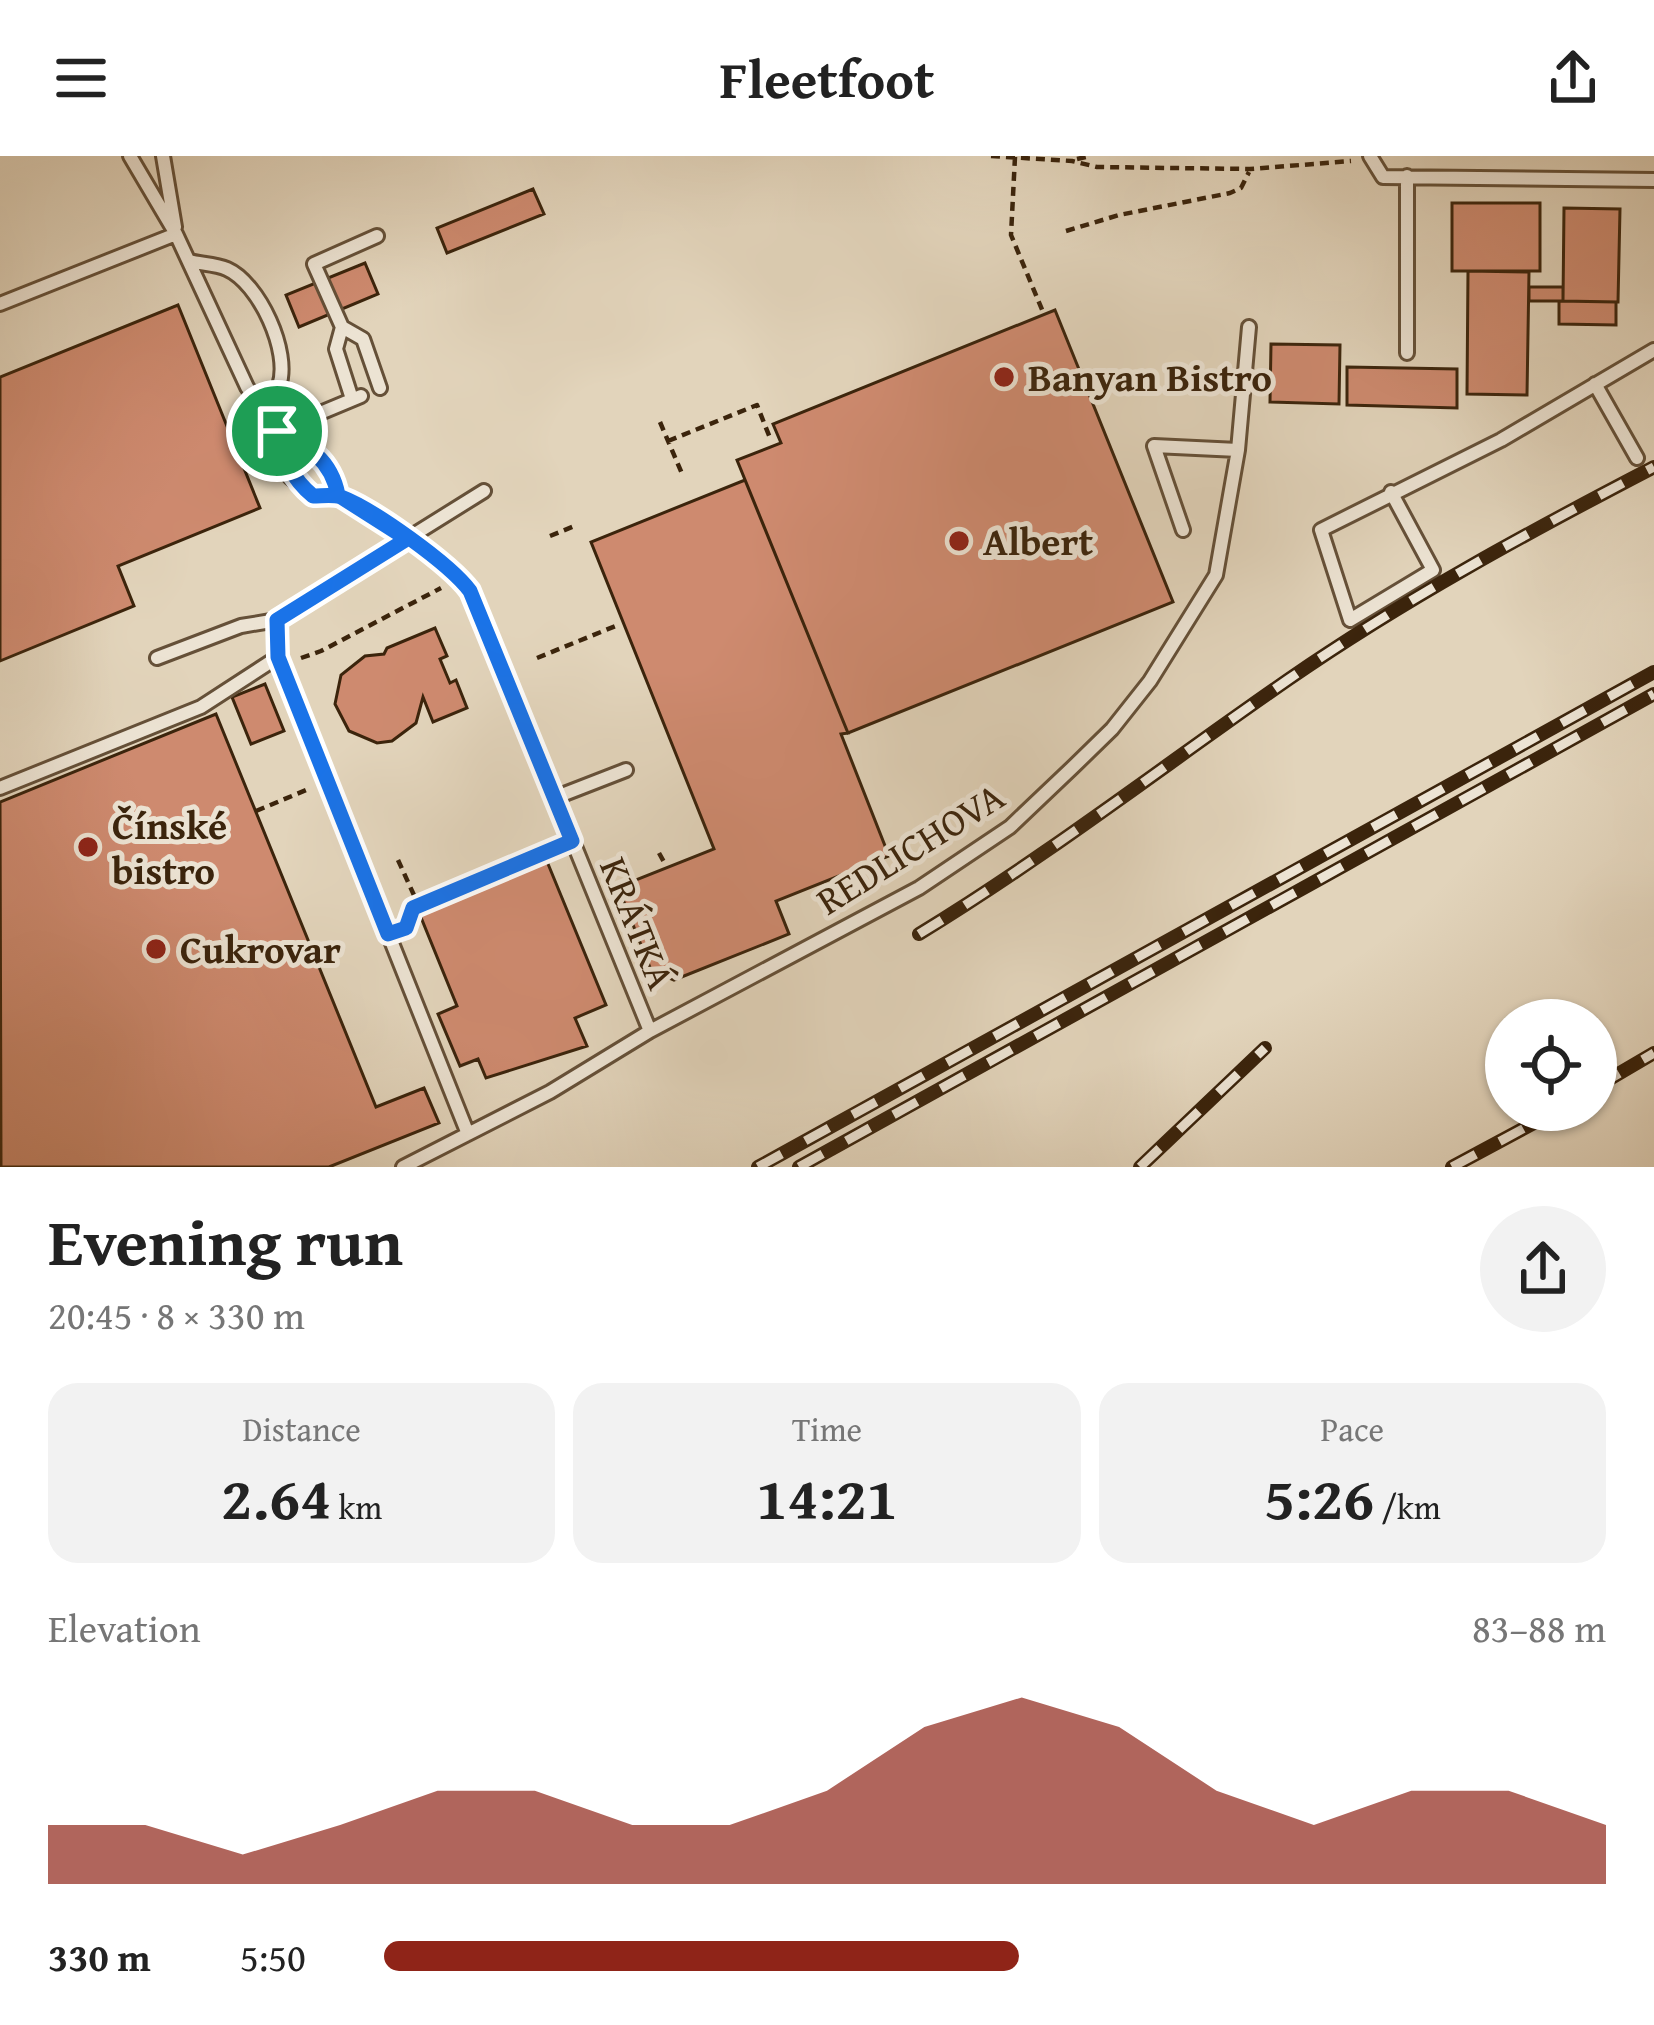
<!DOCTYPE html>
<html lang="en">
<head>
<meta charset="utf-8">
<style>
  body { margin:0; font-family:"Gentium Book Plus",serif; background:#f2f2f2; color:#222; height:100vh; display:flex; flex-direction:column; font-size:45px; white-space:nowrap }
  * { box-sizing:border-box; margin:0 }
  p { font-size:39px; color:#767676 }
  .icon { flex:none; width:66px; height:66px; fill:none; stroke:currentColor; stroke-width:2; stroke-linecap:round; stroke-linejoin:round }
  .map { position:relative; height:1011px; overflow:hidden }
  .details { display:flex; flex-direction:column; background:#fff; flex:1 }
  .details>* { flex:none }
  .tools { position:absolute; left:1485px; top:843px; display:grid; gap:24px }
  .tools a { display:grid; place-items:center; width:132px; height:132px; border-radius:50%; background:#fff; box-shadow:0 3px 9px #0004; font-size:60px }
  .pin { position:absolute; display:grid; place-items:center; width:102px; height:102px; color:#fff; margin:-51px; border:6px solid #fff; border-radius:50%; box-shadow:0 3px 12px #0007 }
  .round { display:grid; place-items:center; flex:none; width:126px; height:126px; border-radius:63px; background:#f2f2f2 }
  .summary { display:flex; align-items:center; justify-content:space-between; height:204px; padding:0 48px }
  h1 { font-size:66px; font-weight:600; line-height:90px }
  .figures { display:grid; grid-template-columns:repeat(3,1fr); gap:18px; height:204px; padding:12px 48px }
  .figures div { display:grid; align-content:center; border-radius:30px; background:#f2f2f2; text-align:center }
  .figures b { font-size:60px; font-weight:600 }
  .figures small { font-size:33px; font-weight:400 }
  .figures p { font-size:33px }
  .chart { height:336px; padding:24px 48px }
  .chart p { display:flex; justify-content:space-between }
  .chart svg { width:100%; height:216px; margin-top:12px; fill:#8f2418; opacity:.7 }
  ul { padding:0 48px; list-style:none; font-size:39px }
  li { display:grid; grid-template-columns:192px 144px 1fr; align-items:center; height:90px }
  li i { height:30px; border-radius:15px; background:#8f2418 }
  header { display:flex; justify-content:space-between; align-items:center; height:156px; padding:0 48px; background:#fff; font-size:54px; font-weight:600 }
  .map>svg:first-child { display:block }
</style>
</head>
<body>
<header><svg class="icon" aria-label="menu" viewBox="0 0 24 24"><path d="M4 6h16M4 12h16M4 18h16"/></svg>Fleetfoot<svg class="icon" aria-label="share" viewBox="0 0 24 24"><path d="M12 15V3M7 8l5-5 5 5M5 13v7h14v-7"/></svg></header>
<div class="map">
<svg width="1654" height="1011" viewBox="0 0 1654 1011">
  <rect width="100%" height="100%" fill="#e2d4bb"/>
  <filter id="stains"><feTurbulence type="fractalNoise" baseFrequency=".00167" numOctaves="4"/><feColorMatrix values="0 0 0 0 .2 0 0 0 0 .09 0 0 0 0 .02 0 0 0 .5 -.17"/></filter>
  <radialGradient id="worn" r=".72"><stop offset=".6" stop-color="#630" stop-opacity="0"/><stop offset="1" stop-color="#630" stop-opacity=".3"/></radialGradient>
  <!-- building -->
  <path fill="#ce8a6f" stroke="#3b240c" stroke-width="3" d="M533,33l11,25 -97,39 -10,-25z
    M1452,47h88v68h-88z
    M1564,52l56,1 -2,93 -55,-1z
    M365,107l13,31 -79,33 -13,-32z
    M1468,115l61,1 -2,123 -60,-1z
    M1529,131h34v14h-34z
    M1559,145l57,1v23l-57,-1z
    M178,149l82,203 -142,58 16,40 -134,55v-284z
    M1055,154l118,292 -325,131 -111,-273 44,-17 -8,-19z
    M1271,188l69,1 -1,59 -69,-2z
    M1347,211l110,2v39l-110,-3z
    M745,324l103,253 -7,1 48,122 -113,45 13,33 -115,46 -23,-10 -33,-83 96,-38 -123,-307z
    M435,472l12,28 -7,3 10,24 6,-3 11,28 -34,14 -10,-25 -7,26 -24,18 -15,2 -28,-12 -14,-27 6,-29 24,-19 19,-2 3,-6z
    M265,528l19,47 -33,13 -19,-47z
    M216,558l160,393 48,-19 15,35 -110,44h-328l-1,-365z
    M546,703l60,146 -31,13 12,28 -101,32 -8,-19 -18,7 -22,-52 19,-8 -39,-96z"/>
  <g fill="none" stroke-linecap="round" stroke-linejoin="round">
    <!-- lane casing -->
    <g stroke="#655038" stroke-width="18">
      <path id="lane" d="M130,0l46,78 71,153 30,44 13,46 23,19 25,-1
        M163,0l12,71
        M1370,0l13,21 271,3
        M1407,20v177
        M377,80l-63,28 28,63 21,12 17,49
        M189,105c11,3 27,3 38,8 32,14 64,83 52,117 -3,8 -11,17 -16,24
        M0,148l176,-70
        M342,171l-6,22 16,50
        M1595,228l42,74
        M277,275c31,14 54,29 61,64
        M277,275l84,-35
        M1391,336l42,78 -83,50 -29,-90 180,-90 153,-90
        M338,339l107,68 26,28 179,440
        M1183,374l-29,-84 84,4
        M157,502l84,-32 36,-6
        M0,632l201,-81 77,-50
        M554,642l72,-28
        M468,978l-190,-477 -1,-37 207,-129
        M403,1011l147,-75 100,-61 269,-143 91,-61 62,-59 40,-39 38,-48 66,-106 22,-125 11,-123"/>
    </g>
    <!-- path -->
    <path stroke="#3b240c" stroke-width="4.5" stroke-dasharray="9 6" stroke-linecap="butt" d="M991,0l81,5 25,6 153,2 101,-8
      M1015,1l-4,78 32,77
      M1077,3l13,-3
      M1066,75l53,-16 111,-22 11,-5 8,-16
      M660,266l23,54
      M668,285l89,-36 13,33
      M550,380l27,-11
      M301,502l20,-7 120,-63
      M537,502l81,-33
      M256,655l55,-23
      M659,697l5,9
      M398,704l20,44
      M407,767l6,-15 140,-59"/>
    <!-- lane -->
    <use href="#lane" stroke="#ece3d3" stroke-width="12"/>
    <!-- rail casing -->
    <g stroke="#3b240c" stroke-width="14">
      <path id="rail" d="M919,778c128,-78 247,-170 370,-255 116,-80 240,-147 365,-212
        M1596,931l58,-34
        M758,1011l896,-495
        M799,1011l855,-473
        M1140,1011l125,-119
        M1452,1011l106,-57"/>
    </g>
    <!-- rail -->
    <use href="#rail" stroke="#ece3d3" stroke-width="9" stroke-dasharray="27" stroke-linecap="butt"/>
  </g>
  <g fill="none" stroke-linecap="round" stroke-linejoin="round">
    <!-- route casing -->
    <g stroke="#fff" stroke-width="24">
      <path id="route" d="M277,275c31,15 54,28 61,64l69,44 -130,81 1,37 110,277 18,-6 7,-20 159,-67 -102,-250c-20,-27 -97,-82 -129,-94 -8,-3 -19,-1 -28,-1 -23,-19 -28,-37 -36,-65"/>
    </g>
    <!-- route -->
    <use href="#route" stroke="#1a73e8" stroke-width="15"/>
  </g>
  <!-- markers -->
  <g fill="#8f2418" stroke="#ece3d3" stroke-width="4.5">
    <circle cx="1004" cy="221" r="12"/>
    <circle cx="959" cy="385" r="12"/>
    <circle cx="88" cy="691" r="12"/>
    <circle cx="156" cy="793" r="12"/>
  </g>
  <g text-anchor="middle" stroke-width="10" stroke-linejoin="round" paint-order="stroke">
    <!-- poi labels -->
    <g font-size="39" font-weight="bold" fill="#3b240c" stroke="#ece3d3" text-anchor="start">
      <text x="1028" y="235">Banyan Bistro</text>
      <text x="983" y="399">Albert</text>
      <text x="112" y="683">Čínské<tspan x="112" dy="45">bistro</tspan></text>
      <text x="180" y="807">Cukrovar</text>
    </g>
    <!-- street labels -->
    <g font-size="39" fill="#3b240c" stroke="#ece3d3">
      <text transform="translate(910 692) rotate(-32)" y="14">REDLICHOVA</text>
      <text transform="translate(638 767) rotate(68)" y="14">KRÁTKÁ</text>
    </g>
  </g>
  <rect width="100%" height="100%" filter="url(#stains)"/>
  <rect width="100%" height="100%" fill="url(#worn)"/>
</svg>
<div class="tools">
<a><svg class="icon" aria-label="locate" viewBox="0 0 24 24"><circle cx="12" cy="12" r="6"/><path d="M12 2v4M12 18v4M2 12h4M18 12h4"/></svg></a>
</div>
<div class="pin" style="left:277px;top:275px;background:#1e9e55"><svg class="icon" aria-label="arrive" viewBox="0 0 24 24"><path d="M6 21V4h12l-3 4 3 4H6"/></svg></div>
</div>
<section class="details">
<div class="summary"><div><h1>Evening run</h1><p>20:45 · 8 × 330 m</p></div><a class="round"><svg class="icon" aria-label="share" viewBox="0 0 24 24"><path d="M12 15V3M7 8l5-5 5 5M5 13v7h14v-7"/></svg></a></div>
<div class="figures">
<div><p>Distance</p><b>2.64<small> km</small></b></div>
<div><p>Time</p><b>14:21</b></div>
<div><p>Pace</p><b>5:26<small> /km</small></b></div>
</div>
<div class="chart"><p><span>Elevation</span>83–88 m</p>
<svg viewBox="0 0 160 44" preserveAspectRatio="none"><path d="M0 44V32L10 32L20 38L30 32L40 25L50 25L60 32L70 32L80 25L90 12L100 6L110 12L120 25L130 32L140 25L150 25L160 32V44z"/></svg>
</div>
<ul>
<li><b>330 m</b>5:50<i style="width:52%"></i></li>
</ul>
</section>
</body>
</html>
